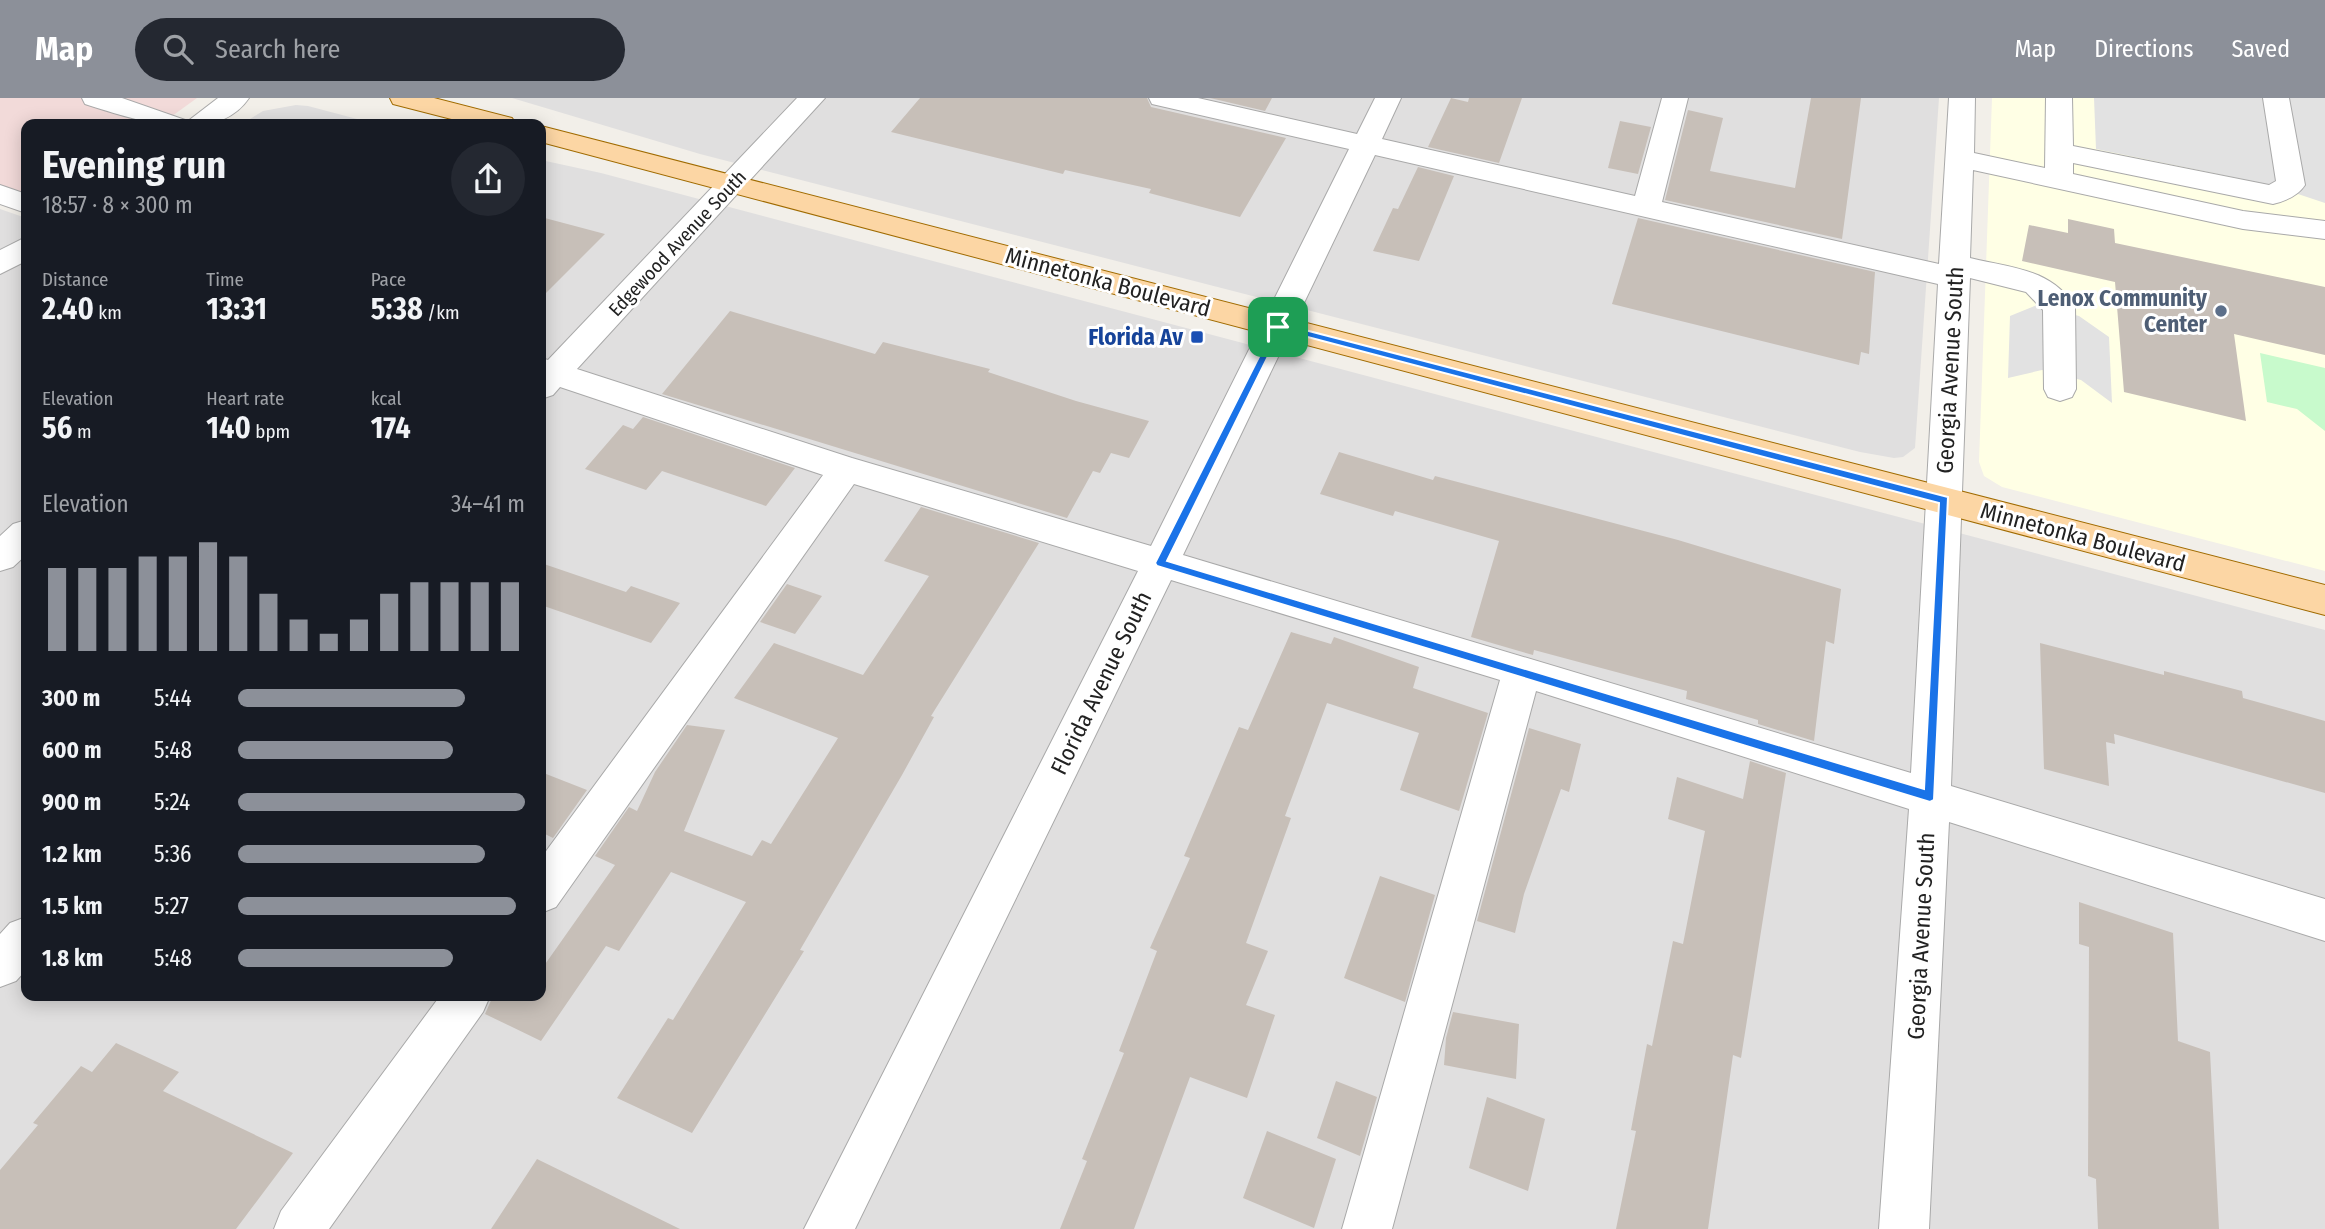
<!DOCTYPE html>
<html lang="en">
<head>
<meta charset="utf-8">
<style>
  body { margin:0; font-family:"Fira Sans Condensed",sans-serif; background:#242831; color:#f1f3f6; height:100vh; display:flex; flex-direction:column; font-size:26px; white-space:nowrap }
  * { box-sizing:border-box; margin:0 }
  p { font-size:23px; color:#9ea1a6 }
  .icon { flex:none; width:38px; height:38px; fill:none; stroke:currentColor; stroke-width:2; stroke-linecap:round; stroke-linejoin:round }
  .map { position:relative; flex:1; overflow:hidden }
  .panel { position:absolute; left:21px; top:21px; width:525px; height:882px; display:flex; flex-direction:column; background:#171b24; border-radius:14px; box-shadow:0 4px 18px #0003 }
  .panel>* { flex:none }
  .pin { position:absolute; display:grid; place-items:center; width:60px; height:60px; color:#fff; margin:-30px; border-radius:14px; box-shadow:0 4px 10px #0006 }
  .round { display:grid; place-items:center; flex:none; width:74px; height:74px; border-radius:37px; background:#242831 }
  .summary { display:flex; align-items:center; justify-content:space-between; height:119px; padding:0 21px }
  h1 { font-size:38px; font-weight:700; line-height:52px }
  .figures { display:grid; grid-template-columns:repeat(3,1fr); gap:10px; height:119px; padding:7px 21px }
  .figures div { display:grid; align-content:center }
  .figures b { font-size:30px; font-weight:700 }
  .figures small { font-size:19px; font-weight:400 }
  .figures p { font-size:19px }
  .chart { height:196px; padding:14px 21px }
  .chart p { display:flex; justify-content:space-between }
  .chart svg { width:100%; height:126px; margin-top:7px; stroke:#8c9099; stroke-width:6 }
  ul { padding:0 21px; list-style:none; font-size:23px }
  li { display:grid; grid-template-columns:112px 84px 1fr; align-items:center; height:52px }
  li i { height:18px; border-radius:9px; background:#8c9099 }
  header { display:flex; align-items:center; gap:42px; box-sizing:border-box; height:98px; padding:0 35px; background:#8c9099; color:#fff }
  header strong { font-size:33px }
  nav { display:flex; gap:38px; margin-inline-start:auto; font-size:24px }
  .search { width:490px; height:63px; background:#242831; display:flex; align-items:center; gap:18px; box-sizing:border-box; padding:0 24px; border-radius:38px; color:#9ea1a6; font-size:26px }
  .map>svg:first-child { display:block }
</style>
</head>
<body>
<header>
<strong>Map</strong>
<div class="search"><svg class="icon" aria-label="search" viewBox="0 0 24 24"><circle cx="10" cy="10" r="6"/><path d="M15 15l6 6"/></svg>Search here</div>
<nav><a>Map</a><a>Directions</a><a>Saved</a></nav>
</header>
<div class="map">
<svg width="2325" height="1131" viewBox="0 0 2325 1131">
  <rect width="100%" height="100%" fill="#f2efe9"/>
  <!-- residential -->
  <path fill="#e0dfdf" d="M512,0h1427l-24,350 -12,9 -9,1 -34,-6 -1160,-298z
    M296,7l12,1 68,18h-134l21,-13z
    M541,62l60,13 1724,457v599h-2325v-1020l26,9v778h515z"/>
  <!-- commercial -->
  <path fill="#f2dad9" d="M0,0h197l-36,26h-135v73l-26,-9z"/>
  <!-- education -->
  <path fill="#ffffe5" d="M1992,0h333v473l-323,-84 -18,-11 -5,-14z"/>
  <!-- park -->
  <path fill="#c8facc" d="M2260,255l65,15v63l-28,-22 -30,-7z"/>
  <!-- parking -->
  <path fill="#e2e2e2" d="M2094,0h231v105l-54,-18 -175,-36z
    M2037,207l42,11 30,21 3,66 -31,-23 -39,-10 -34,8 2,-62z"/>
  <!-- building -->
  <path fill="#c7bfb8" d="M920,0h227l4,9 135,31 -46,79 -91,-24 2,-4 -86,-19 -2,4 -172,-42z
    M1210,0h62l-7,13z
    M1451,0l17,4 1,-4h53l-23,65 -71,-16z
    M1811,0h50l-19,141 -177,-39 23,-90 35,8 -13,53 85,17z
    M1620,23l31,6 -13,47 -30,-6z
    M1418,69l36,9 -35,85 -46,-10 20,-43 5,1z
    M541,119l64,17 -64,64z
    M1638,120l237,54 -6,82 -8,-2 -2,13 -247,-61z
    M2068,121l46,10 1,14 210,44v68l-91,-21 12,87 -122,-29 -9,-110 -93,-21 7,-36 39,8z
    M730,213l145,43 8,-12 107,27 -2,3 88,29 73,20 -20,37 -18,-5 -11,20 -7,-2 -26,47 -405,-124z
    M643,319l152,51 -29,38 -104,-35 -16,19 -61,-21 38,-44 10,4z
    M1339,354l94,28 2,-4 243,64 163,49 -7,55 -8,-3 -12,100 -56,-17v-4l-72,-21 1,-8 -153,-41 -1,5 -62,-18 28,-96 -104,-30 -2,5 -73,-22z
    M921,409l118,36 -108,173 3,1 -32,58 -102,175 4,1 -112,182 -75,-35 51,-80 5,2 73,-118 -75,-30 -52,79 -13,-5 -65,95 -56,-27 8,-18h48v-26l74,-105 -20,-9 34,-49 8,4 18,-39 32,-47 38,5 -41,101 68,25 10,-16 9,4 67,-106 -104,-40 40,-55 89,32 66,-99 -45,-15z
    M541,465l85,29 5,-6 49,17 -29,40 -110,-38z
    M787,486l35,12 -27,38 -35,-12z
    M1291,534l40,12 3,-7 85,30 -6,21 75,25 -29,98 -59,-21 19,-57 -92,-30 -42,113 6,2 -45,125 22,8 -22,54 29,10 -28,83 -57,-21 -56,152h-74l27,-68 -5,-2 42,-106 -5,-2 38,-100 -7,-3 40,-90 -6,-2 55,-129 9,3z
    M2040,545l124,32v-4l78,20 1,7 82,23v72l-211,-59 1,10 -9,-2 3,44 -65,-17z
    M1529,630l52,16 -12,48 -8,-3 -37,105 -9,39 -38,-12z
    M1750,663l36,12 -45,285 -8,-3 -25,174h-92l20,-98 -5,-1 16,-86 5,2 21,-105 10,3 22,-113 -37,-12 9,-42 66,22z
    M541,674l46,18 -34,48 -12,-6z
    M1380,778l55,19 -30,107 -61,-24z
    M2079,804l94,31 5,108 32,11 9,177h-121l-2,-50 -8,-3 1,-229 -10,-3z
    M1453,914l66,12 -3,55 -72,-14 2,-27z
    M116,945l63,29 -16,19 130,62 -57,76h-236v-59l38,-45 -5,-2 48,-57 11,6z
    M1336,983l41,16 -17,59 -43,-18z
    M1487,999l58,22 -17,72 -59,-23z
    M1267,1033l69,28 -22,69 -71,-30z
    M537,1061l143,70h-189z"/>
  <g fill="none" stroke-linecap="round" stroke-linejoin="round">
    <!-- minor casing -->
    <g stroke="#a9a9a9" stroke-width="2">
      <path id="minor" d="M82,0h40l66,23 30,-23h31c-34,50 -117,21 -164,6z
        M797,0h28l-248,271 275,89 299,88 198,-397 -197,-45 -3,-6h49l159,36 18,-36h26l-19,41 253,57 27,-98h26l-26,104 277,62 10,-166h26l-1,55 71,15 1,-70h26l1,48 196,39 7,-4 -13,-83h26l16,87c-7,11 -20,16 -32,19l-200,-41v11l170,37 82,10v18l-82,-10 -270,-59 -3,88c41,10 81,10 105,49l1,82 -4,8 -12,4 -12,-4 -4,-8 -1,-79 -17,-18 -56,-14 -19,508 374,113v42l-376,-119 -20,407h-50l30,-420 -373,-118 -144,538h-50l158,-549 -329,-100 -316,649h-51l334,-658 -284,-87 -298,423 -15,6v-55l282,-383 -263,-88 -7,8 -12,4v-41l7,2zM1375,57l563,129 -27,489 -728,-218z
        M0,87l26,9v19l-26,-9z
        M26,139v24l-26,13v-24z
        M26,422v35l-13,12 -13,4v-35l13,-12z
        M26,819v53l-10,11 -16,6v-53l10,-11z
        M440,898h50l-7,16 -154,217h-55l7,-18z"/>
    </g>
    <!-- major casing -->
    <g stroke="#a06b00" stroke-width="2">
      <path id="major" d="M390,0h44l78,20 4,6h-45l-78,-20z
        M541,28l1784,459v30l-1784,-473z"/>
    </g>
    <!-- minor -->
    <use href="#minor" fill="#fff" fill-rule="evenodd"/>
    <!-- major -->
    <use href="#major" fill="#fcd6a4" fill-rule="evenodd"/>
  </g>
  <!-- route -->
  <path fill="#1a73e8" stroke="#fff" stroke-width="2" fill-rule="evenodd" d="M1278,225l670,174 -14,303 -4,2 -773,-236 -2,-3 119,-236zM1281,232l658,173 -15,286 -757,-228z"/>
  <!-- markers -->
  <circle fill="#5c6f8a" stroke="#fff" stroke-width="2.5" cx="2221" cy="213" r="7"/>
  <rect fill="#1a4fb4" stroke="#fff" stroke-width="2.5" x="1190" y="232" width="14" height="14" rx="3.5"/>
  <g text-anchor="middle" stroke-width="6" stroke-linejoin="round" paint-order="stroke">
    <!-- far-street labels -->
    <g font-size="19" fill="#222" stroke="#fff">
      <text transform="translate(677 145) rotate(-47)" y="7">Edgewood Avenue South</text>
    </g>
    <!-- street labels -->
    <g font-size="23" fill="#222" stroke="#fff">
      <text transform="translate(1108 184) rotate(15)" y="8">Minnetonka Boulevard</text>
      <text transform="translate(1950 272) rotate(-87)" y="8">Georgia Avenue South</text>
      <text transform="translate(2083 439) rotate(15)" y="8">Minnetonka Boulevard</text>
      <text transform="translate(1101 585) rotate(-64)" y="8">Florida Avenue South</text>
      <text transform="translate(1921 838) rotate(-87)" y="8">Georgia Avenue South</text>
    </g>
    <!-- service labels -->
    <g font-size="23" font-weight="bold" fill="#4e5e75" stroke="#fff" text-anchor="end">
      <text x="2207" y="208">Lenox Community<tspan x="2207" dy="26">Center</tspan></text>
    </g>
    <!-- transit labels -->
    <g font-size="23" font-weight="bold" fill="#164399" stroke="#fff" text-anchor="end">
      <text x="1183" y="247">Florida Av</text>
    </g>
  </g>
</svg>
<div class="pin" style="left:1278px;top:229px;background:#1e9e55"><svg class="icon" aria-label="arrive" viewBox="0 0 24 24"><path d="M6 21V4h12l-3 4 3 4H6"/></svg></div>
<section class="panel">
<div class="summary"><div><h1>Evening run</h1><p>18:57 · 8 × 300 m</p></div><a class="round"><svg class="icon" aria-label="share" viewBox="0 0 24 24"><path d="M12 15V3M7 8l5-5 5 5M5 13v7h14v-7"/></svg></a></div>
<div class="figures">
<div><p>Distance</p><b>2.40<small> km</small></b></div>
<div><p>Time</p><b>13:31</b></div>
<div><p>Pace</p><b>5:38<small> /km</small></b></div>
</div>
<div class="figures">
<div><p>Elevation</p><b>56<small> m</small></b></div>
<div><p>Heart rate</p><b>140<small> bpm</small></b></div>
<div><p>kcal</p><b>174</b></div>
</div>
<div class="chart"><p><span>Elevation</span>34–41 m</p>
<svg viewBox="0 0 160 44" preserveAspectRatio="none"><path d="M5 44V15M15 44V15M25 44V15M35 44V11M45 44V11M55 44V6M65 44V11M75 44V24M85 44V33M95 44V38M105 44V33M115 44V24M125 44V20M135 44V20M145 44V20M155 44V20"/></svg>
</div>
<ul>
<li><b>300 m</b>5:44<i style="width:79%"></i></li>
<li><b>600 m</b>5:48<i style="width:75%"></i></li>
<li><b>900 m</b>5:24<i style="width:100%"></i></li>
<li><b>1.2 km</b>5:36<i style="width:86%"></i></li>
<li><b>1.5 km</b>5:27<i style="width:97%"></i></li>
<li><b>1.8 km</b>5:48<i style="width:75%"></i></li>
</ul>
</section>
</div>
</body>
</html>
